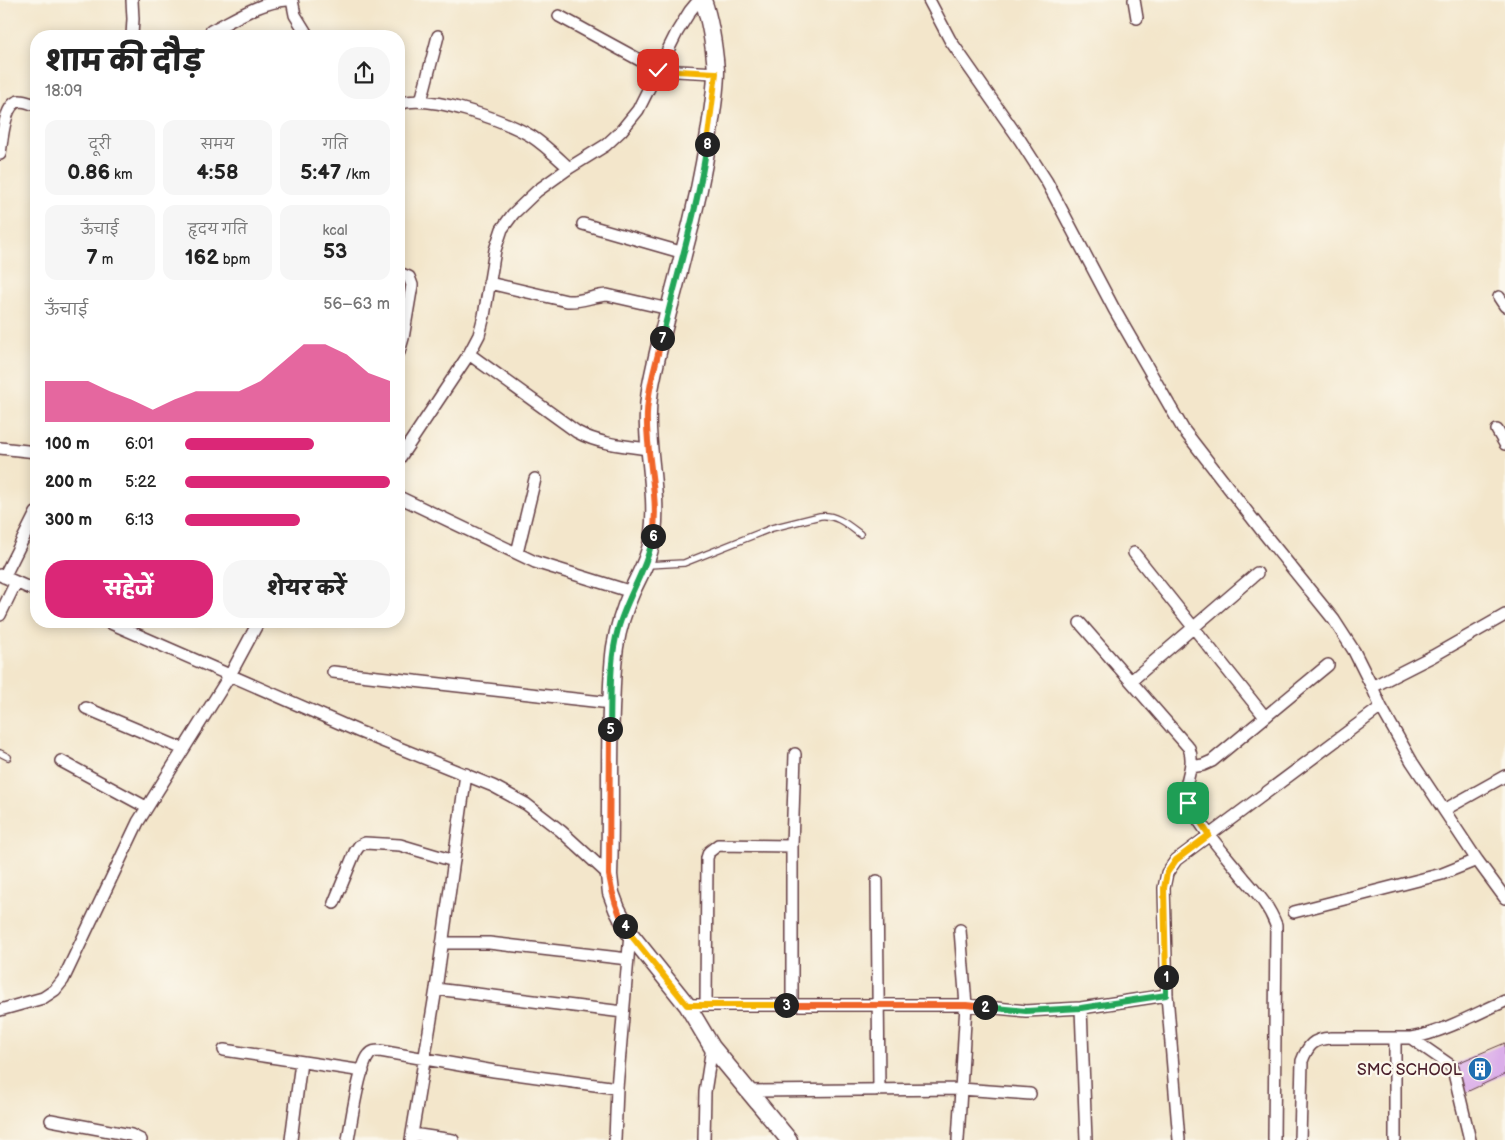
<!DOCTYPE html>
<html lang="hi">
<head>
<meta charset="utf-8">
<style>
  body { margin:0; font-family:"Balsamiq Sans","Playpen Sans Deva",sans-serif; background:#f6f6f6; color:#222; height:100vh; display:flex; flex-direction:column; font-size:19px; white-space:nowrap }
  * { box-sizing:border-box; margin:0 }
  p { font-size:16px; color:#767676 }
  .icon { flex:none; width:28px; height:28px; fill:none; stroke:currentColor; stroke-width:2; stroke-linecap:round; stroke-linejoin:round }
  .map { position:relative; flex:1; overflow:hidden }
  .details { position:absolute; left:30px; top:30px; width:375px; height:598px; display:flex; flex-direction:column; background:#fff; border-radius:20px; box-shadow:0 2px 12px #0003 }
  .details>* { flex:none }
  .pin { position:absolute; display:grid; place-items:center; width:42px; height:42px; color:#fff; margin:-21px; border-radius:10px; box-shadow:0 2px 8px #0006 }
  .km { position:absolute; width:25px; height:25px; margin:-12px; border-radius:50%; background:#222; color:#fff; font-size:14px; line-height:25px; text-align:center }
  .round { display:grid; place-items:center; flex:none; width:52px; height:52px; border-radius:20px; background:#f6f6f6 }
  .summary { display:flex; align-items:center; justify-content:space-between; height:85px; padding:0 15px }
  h1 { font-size:28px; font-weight:800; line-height:38px }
  .figures { display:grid; grid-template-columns:repeat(3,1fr); gap:8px; height:85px; padding:5px 15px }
  .figures div { display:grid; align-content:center; border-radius:12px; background:#f6f6f6; text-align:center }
  .figures b { font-size:21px; font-weight:800 }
  .figures small { font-size:14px; font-weight:400 }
  .figures p { font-size:14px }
  .chart { height:140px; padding:10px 15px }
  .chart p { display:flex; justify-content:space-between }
  .chart svg { width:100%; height:90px; margin-top:5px; fill:#db2777; opacity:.7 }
  .primary-button { display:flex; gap:10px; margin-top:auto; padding:10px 15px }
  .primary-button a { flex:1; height:58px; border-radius:20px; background:#db2777; color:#fff; font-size:20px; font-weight:800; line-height:58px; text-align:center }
  .primary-button a+a { background:#f6f6f6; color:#222 }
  ul { padding:0 15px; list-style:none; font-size:16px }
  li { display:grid; grid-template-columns:80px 60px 1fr; align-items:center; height:38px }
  li i { height:12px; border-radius:6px; background:#db2777 }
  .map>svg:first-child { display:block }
</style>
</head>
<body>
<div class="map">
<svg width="1505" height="1140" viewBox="0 0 1505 1140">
  <rect width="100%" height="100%" fill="#fbf7ec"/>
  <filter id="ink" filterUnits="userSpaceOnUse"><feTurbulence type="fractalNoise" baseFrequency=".02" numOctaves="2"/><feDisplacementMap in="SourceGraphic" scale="10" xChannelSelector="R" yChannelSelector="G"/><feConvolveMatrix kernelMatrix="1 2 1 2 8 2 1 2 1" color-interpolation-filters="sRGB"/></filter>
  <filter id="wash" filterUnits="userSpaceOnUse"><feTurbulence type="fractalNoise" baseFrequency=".0096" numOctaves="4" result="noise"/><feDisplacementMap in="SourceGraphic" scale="20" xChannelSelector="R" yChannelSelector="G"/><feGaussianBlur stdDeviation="1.12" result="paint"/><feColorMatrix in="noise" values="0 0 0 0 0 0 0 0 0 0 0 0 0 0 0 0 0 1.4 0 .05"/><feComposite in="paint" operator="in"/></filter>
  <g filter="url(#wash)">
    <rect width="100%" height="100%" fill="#f3e6cb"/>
    <g id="blocks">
      <!-- building -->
      <path fill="#dbafe9" d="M1505,1043v31l-45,21 -5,-31z"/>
    </g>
  </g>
  <g filter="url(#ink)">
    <use href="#blocks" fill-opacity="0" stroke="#633d43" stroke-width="1"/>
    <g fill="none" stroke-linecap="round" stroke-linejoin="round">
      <!-- lane casing -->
      <g stroke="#633d43" stroke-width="8">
        <path id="lane" d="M648,565l36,-2 88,-35 48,-12c16,-2 28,9 40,18
          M0,753l8,4"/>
      </g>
      <!-- street casing -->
      <g stroke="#633d43" stroke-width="14">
        <path id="street" d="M292,0l3,15 13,21
          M929,0l21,40 70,100 27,42 67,127 69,120 79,102 72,89 20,31 18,36 9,20 31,55 65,98 28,38
          M1134,0l3,18
          M559,16l99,54 58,3
          M211,31c24,-12 49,-29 76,-31
          M132,36l1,-17 -1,-19
          M421,101l17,-65
          M399,104c29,-11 105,16 132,32 14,9 26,21 38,32
          M0,154c2,-13 4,-52 20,-53 5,0 12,3 16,4
          M583,224l101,29
          M399,273l10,4 3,8 -9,53 -4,14
          M489,283l78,18c14,1 26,-5 40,-6l62,14
          M1499,297l6,9
          M469,354l108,78c22,12 47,14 72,17
          M1497,430l8,14
          M0,448l36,4
          M399,459l70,-105 10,-19 5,-19 11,-66 7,-21 11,-15 24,-23 32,-23 37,-23 15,-14 17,-21 39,-78 13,-21 9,-11
          M399,497l136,65 97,30
          M517,553l18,-74
          M1134,553l131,164
          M0,575l36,16
          M4,577l32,-64
          M0,615l16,-33
          M106,621l254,111 133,54 33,18 35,27 48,44
          M1080,623l109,125c8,21 -10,37 0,56 14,27 36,50 55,74 13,15 25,28 32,47l-2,215
          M333,672l278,31
          M1131,681l126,-108
          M1372,687l61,-31 72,-41
          M86,708l97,41
          M61,761l85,46
          M1191,767l12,-2 9,-4 116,-96
          M1444,810l61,-34
          M877,881l2,209
          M334,903l21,-51 4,-6 6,-3 35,2 54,16
          M1294,912l148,-38 35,-14
          M442,943h47l139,16
          M436,989l187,23
          M687,1005h279l60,6 55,-3 86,-13
          M706,1005l1,-147 2,-6 9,-7 74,1
          M792,1005v-159l3,-92
          M1081,1008l5,132
          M0,1010l43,-12 12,-8 8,-10 75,-158 92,-147 29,-54
          M1411,1038l39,27 3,4 17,71
          M224,1050l139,21
          M750,1091l211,-2 69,5
          M51,1120l80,15 10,5
          M412,1134l41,6
          M291,1140l10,-78
          M348,1140c3,-17 11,-73 21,-85 3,-4 6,-4 11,-4l114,20 123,17
          M411,1140l25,-151 30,-215
          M615,1140l2,-52 13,-154
          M704,1140l1,-48 7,-45
          M958,1140l8,-135 -6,-75
          M1179,1140l-12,-145 -3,-107 3,-15 9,-13 205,-153
          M1300,1140l2,-79c6,-16 11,-22 29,-23h80c33,-6 64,-24 94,-37
          M1395,1140v-102"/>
      </g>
      <!-- secondary casing -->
      <g stroke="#633d43" stroke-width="19">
        <path id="secondary" d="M703,0c8,23 11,46 13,70 0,21 -4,43 -7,63 -6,41 -15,82 -26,122 -11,45 -25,90 -33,135 -8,49 9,95 3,143 -2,22 -12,39 -21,58 -8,18 -14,37 -17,56 -3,21 -3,42 -4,63 -2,55 0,110 -2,165l2,18 6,16 13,25 57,71 25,42 77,93"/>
      </g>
      <!-- lane -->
      <use href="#lane" stroke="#fff" stroke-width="5.5"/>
      <!-- street -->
      <use href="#street" stroke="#fff" stroke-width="11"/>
      <!-- secondary -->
      <use href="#secondary" stroke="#fff" stroke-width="16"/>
    </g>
  </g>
  <g fill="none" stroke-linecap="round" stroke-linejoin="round" filter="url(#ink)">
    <!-- split-1 casing -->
    <g stroke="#fff" stroke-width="10">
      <path id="split-1" d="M1166,977l-2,-89 3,-15 9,-13 33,-25 -21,-32"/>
    </g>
    <!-- split-2 casing -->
    <g stroke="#fff" stroke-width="10">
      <path id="split-2" d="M985,1007l41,4 55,-3 85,-13v-18"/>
    </g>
    <!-- split-3 casing -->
    <g stroke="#fff" stroke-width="10">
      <path id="split-3" d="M786,1005h180l19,2"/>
    </g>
    <!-- split-4 casing -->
    <g stroke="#fff" stroke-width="10">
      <path id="split-4" d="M625,926l5,8 57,71h99"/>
    </g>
    <!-- split-5 casing -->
    <g stroke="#fff" stroke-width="10">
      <path id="split-5" d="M610,729l-1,146c3,19 7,34 16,51"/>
    </g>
    <!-- split-6 casing -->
    <g stroke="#fff" stroke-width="10">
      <path id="split-6" d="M610,729c1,-33 -1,-68 8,-100 9,-32 29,-60 35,-93"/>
    </g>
    <!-- split-7 casing -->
    <g stroke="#fff" stroke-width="10">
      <path id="split-7" d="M653,536c7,-40 -8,-82 -6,-123 1,-25 9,-50 15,-75"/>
    </g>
    <!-- split-8 casing -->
    <g stroke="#fff" stroke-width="10">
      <path id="split-8" d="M662,338c15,-65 36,-129 45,-194"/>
    </g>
    <!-- split-9 casing -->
    <g stroke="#fff" stroke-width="10">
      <path id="split-9" d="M658,70l58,3 -9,71"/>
    </g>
    <!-- split-1 -->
    <use href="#split-1" stroke="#f5b400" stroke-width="6"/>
    <!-- split-2 -->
    <use href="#split-2" stroke="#22a559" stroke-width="6"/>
    <!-- split-3 -->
    <use href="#split-3" stroke="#f0652b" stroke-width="6"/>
    <!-- split-4 -->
    <use href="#split-4" stroke="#f5b400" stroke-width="6"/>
    <!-- split-5 -->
    <use href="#split-5" stroke="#f0652b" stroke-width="6"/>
    <!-- split-6 -->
    <use href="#split-6" stroke="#22a559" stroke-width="6"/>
    <!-- split-7 -->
    <use href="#split-7" stroke="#f0652b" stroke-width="6"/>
    <!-- split-8 -->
    <use href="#split-8" stroke="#22a559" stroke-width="6"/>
    <!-- split-9 -->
    <use href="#split-9" stroke="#f5b400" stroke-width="6"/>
  </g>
  <!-- icons -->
  <defs>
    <g id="building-disc" transform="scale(1.25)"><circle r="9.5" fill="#1f6fb2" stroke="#fbf7ec"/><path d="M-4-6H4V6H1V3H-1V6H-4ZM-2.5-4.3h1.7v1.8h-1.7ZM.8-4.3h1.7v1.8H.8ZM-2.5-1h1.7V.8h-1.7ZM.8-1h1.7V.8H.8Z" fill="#fff"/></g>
  </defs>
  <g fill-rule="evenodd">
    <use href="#building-disc" x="1480" y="1069"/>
  </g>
  <g text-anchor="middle" stroke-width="4.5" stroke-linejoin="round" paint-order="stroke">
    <!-- poi labels -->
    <g font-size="16" fill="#4a1f2b" stroke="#fbf7ec" text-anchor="end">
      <text x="1462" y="1075">SMC SCHOOL</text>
    </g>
  </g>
</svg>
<div class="pin" style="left:1188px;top:803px;background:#1e9e55"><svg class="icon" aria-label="arrive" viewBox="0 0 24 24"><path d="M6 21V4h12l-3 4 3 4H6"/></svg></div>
<div class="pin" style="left:658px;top:70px;background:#d93025"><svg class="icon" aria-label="check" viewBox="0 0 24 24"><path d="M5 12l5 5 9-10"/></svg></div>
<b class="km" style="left:1166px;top:977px">1</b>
<b class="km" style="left:985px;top:1007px">2</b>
<b class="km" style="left:786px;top:1005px">3</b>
<b class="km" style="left:625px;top:926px">4</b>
<b class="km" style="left:610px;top:729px">5</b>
<b class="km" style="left:653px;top:536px">6</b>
<b class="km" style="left:662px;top:338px">7</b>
<b class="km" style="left:707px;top:144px">8</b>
<section class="details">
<div class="summary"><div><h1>शाम की दौड़</h1><p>18:09</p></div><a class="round"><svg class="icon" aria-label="share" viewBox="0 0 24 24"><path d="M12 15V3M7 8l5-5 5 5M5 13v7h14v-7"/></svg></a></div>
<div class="figures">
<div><p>दूरी</p><b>0.86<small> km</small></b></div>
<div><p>समय</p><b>4:58</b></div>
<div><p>गति</p><b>5:47<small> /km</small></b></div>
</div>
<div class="figures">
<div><p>ऊँचाई</p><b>7<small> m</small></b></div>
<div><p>हृदय गति</p><b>162<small> bpm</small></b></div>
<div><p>kcal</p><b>53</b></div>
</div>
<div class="chart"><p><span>ऊँचाई</span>56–63 m</p>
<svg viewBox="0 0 160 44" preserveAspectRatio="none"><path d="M0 44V24L10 24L20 24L30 29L40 33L50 38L60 33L70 29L80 29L90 29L100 24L110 15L120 6L130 6L140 11L150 20L160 24V44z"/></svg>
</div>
<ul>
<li><b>100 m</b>6:01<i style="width:63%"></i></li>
<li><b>200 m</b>5:22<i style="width:100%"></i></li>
<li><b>300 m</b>6:13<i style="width:56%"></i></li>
</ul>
<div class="primary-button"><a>सहेजें</a><a>शेयर करें</a></div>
</section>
</div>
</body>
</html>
